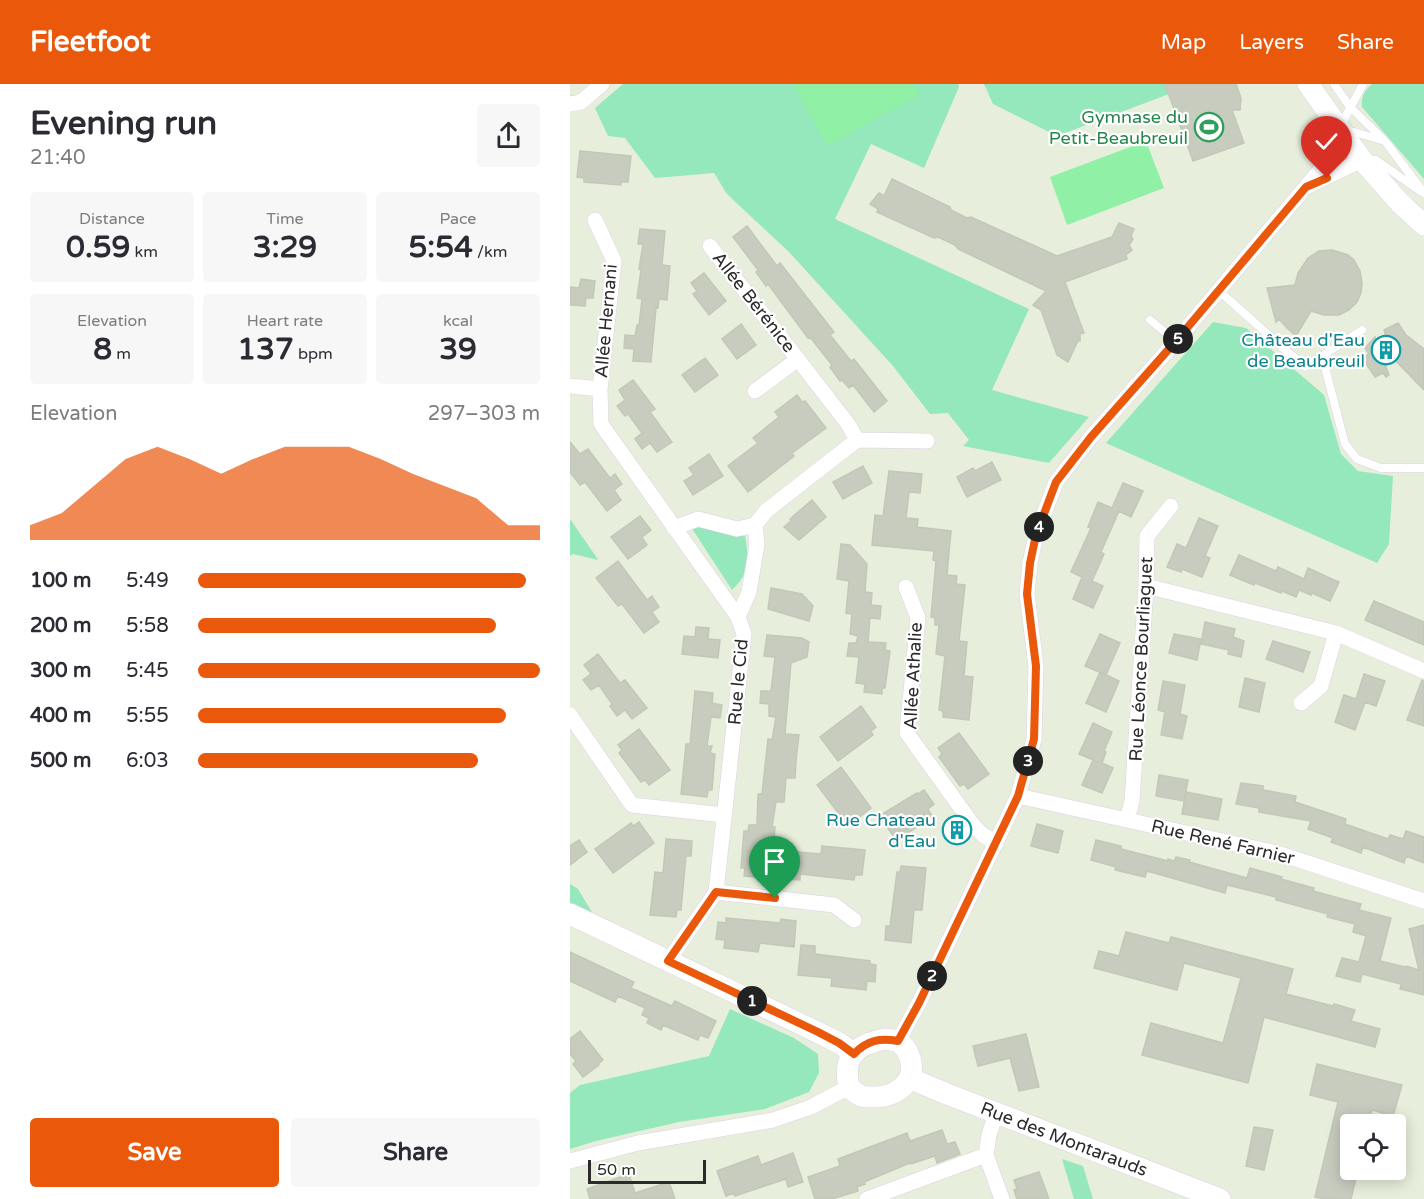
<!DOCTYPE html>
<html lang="en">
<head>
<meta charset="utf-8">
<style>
  body { margin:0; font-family:"Varela Round",sans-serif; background:#f7f7f7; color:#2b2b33; height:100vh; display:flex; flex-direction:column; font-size:22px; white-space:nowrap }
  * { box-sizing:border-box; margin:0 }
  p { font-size:20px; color:#7c7c81 }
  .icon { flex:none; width:33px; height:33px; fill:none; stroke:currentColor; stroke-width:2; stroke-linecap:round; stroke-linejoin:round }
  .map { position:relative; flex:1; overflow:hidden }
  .panel { display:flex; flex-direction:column; background:#fff; width:570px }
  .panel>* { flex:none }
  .tools { position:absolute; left:770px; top:1030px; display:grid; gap:12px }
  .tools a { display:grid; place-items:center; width:66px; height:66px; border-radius:6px; background:#fff; box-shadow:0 3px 15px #0003; font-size:30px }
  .scale { position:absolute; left:18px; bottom:15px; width:118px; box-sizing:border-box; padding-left:6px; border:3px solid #2b2b2b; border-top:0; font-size:16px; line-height:21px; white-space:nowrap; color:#2b2b2b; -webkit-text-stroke:4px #fff; paint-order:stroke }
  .pin { position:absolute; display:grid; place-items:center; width:51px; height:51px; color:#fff; margin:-62px -26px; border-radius:50% 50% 50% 0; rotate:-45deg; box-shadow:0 0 6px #0007 }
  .pin .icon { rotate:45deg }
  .km { position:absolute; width:30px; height:30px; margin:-15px; border-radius:50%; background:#222; color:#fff; font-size:16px; line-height:30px; text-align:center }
  .round { display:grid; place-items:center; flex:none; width:63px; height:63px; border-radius:6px; background:#f7f7f7 }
  .overview { display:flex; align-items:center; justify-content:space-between; height:102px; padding:0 30px }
  h1 { font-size:33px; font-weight:700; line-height:45px }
  .stats { display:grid; grid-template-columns:repeat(3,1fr); gap:9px; height:102px; padding:6px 30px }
  .stats div { display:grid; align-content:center; border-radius:6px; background:#f7f7f7; text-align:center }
  .stats b { font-size:30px; font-weight:700 }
  .stats small { font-size:16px; font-weight:400 }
  .stats p { font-size:16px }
  .chart { height:168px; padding:12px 30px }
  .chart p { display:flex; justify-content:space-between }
  .chart svg { width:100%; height:108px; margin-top:6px; fill:#ea580c; opacity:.7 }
  .cta { display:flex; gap:12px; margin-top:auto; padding:12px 30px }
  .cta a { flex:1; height:69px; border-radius:6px; background:#ea580c; color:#fff; font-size:24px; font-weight:700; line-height:69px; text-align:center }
  .cta a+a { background:#f7f7f7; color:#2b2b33 }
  ul { padding:0 30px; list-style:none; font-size:20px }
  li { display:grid; grid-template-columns:96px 72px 1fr; align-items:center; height:45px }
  li i { height:15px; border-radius:8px; background:#ea580c }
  header { display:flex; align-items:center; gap:36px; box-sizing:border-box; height:84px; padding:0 30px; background:#ea580c; color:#fff }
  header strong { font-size:28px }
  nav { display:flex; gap:33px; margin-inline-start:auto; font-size:21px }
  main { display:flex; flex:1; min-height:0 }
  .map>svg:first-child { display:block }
</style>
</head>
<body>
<header>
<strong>Fleetfoot</strong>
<nav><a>Map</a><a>Layers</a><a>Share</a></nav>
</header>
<main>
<section class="panel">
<div class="overview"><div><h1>Evening run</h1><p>21:40</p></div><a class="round"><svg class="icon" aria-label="share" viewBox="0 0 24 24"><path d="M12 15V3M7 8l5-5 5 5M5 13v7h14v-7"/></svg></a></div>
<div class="stats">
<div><p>Distance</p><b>0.59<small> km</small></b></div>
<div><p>Time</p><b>3:29</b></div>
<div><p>Pace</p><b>5:54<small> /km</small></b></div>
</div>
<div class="stats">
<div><p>Elevation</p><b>8<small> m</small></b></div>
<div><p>Heart rate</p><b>137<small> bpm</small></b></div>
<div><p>kcal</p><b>39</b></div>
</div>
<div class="chart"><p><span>Elevation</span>297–303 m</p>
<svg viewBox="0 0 160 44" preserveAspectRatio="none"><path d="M0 44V38L10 33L20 22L30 11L40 6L50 11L60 17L70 11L80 6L90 6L100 6L110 11L120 17L130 22L140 27L150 38L160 38V44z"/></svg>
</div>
<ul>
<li><b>100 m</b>5:49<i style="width:96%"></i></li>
<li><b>200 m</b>5:58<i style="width:87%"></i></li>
<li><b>300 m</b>5:45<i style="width:100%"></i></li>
<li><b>400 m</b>5:55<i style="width:90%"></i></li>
<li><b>500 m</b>6:03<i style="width:82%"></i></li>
</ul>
<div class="cta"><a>Save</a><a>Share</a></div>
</section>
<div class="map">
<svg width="854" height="1115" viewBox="0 0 854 1115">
  <rect width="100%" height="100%" fill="#e7eedc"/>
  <!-- green -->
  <path fill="#95e8bb" d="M53,0h335l1,3 -35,81 -53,-24 -36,75 194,90 -37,81 97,27 -40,46 -86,-17 6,-6 -21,-27 -18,1 -37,-48 -103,-113 -63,-59 -13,-21 -59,5 -30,-40 -17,-2 -13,-28z
    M414,0h181l4,10 -112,42 -64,-32z
    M802,0h52v95l-62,-72c-1,-10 2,-16 10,-23z
    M643,238l33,6 78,67 17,59 17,17 35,5 -4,68 -12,19 -271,-120z
    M0,435l25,36 3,5 -25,-6 -3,2z
    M131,440l23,9 21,3c4,21 5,38 -13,54l-41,-63z
    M0,800l8,5 18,30 -26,-14z
    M160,925l64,29 24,16 1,19 -10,19 -44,17 -86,13 -83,19 -26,8v-56l10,-8 129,-29z
    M492,1075l21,7 10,33h-19z"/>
  <!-- pitch -->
  <path fill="#90f0a5" d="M225,0h118l6,11 -91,51 -35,-61z
    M576,57l18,47 -97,37 -17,-48z"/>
  <!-- building -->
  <path fill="#c7ccbf" stroke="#c1c9b5" stroke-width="1.5" d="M595,0h71l5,14 -1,12h-8l12,33 -51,18z
    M10,67l51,5 -3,26h-7v3l-37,-3v-4l-7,-1z
    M322,95l58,28 1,3 16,8 4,-1 86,39 55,-19 7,-14 15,6 -3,7 2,3 -4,6 3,5 -6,5 1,4 -62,23 19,51 -4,1v7h-2l-10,21 -11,-7 -16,-45 -8,-5 13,-14 -88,-42 -3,-4 -17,-8 -4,1 -57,-26 1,-3 -8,-5 9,-11 5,3z
    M177,142l30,40 3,-3 54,69 -4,3 21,26 3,-2 33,42 -13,11 -21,-27 -4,3 -7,-8 -2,1 -10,-14 2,-2 -22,-28 -2,1 -40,-54 -2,2 -10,-14 2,-2 -25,-33z
    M70,145l25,2 -3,34 8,1 -3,34 -8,-1 -1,9h-2l-5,54 -18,-1 1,-12 -10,-1 1,-13 10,1 2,-11h2l3,-26 -5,-1 4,-28 -2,-1 4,-25h-5z
    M762,166l16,5 6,5 6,11 2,12 -1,10 -4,9 -8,8 -10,5h-15l-13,-4 -15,25 -9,-8 -8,-9 -3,3 -9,-34 28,-3 3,-12 10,-15 11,-7z
    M134,189l22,28 -17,14 -16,-21 4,-3 -6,-8z
    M11,195l14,2 -2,17h-7l-1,8 -15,-1v-18l9,1z
    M828,239l8,12 18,14v41l-32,-33 -8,-27z
    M171,240l15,21 -19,14 -15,-20z
    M805,253l14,38 -3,2 -3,-4 -8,4 -8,-12 -9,-6 11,-5 -4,-6z
    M135,274l13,17 -23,17 -13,-17z
    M63,296l22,29 -5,3 22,30 -15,10 -7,-9 -8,6 -7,-10 7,-6 -14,-19 -3,2 -8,-10 8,-6 -6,-10z
    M227,311l5,7 3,-1 21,27 -34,25 2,3 -46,36 -20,-26 30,-23 -5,-5 26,-21 -4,-5z
    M0,358l10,12 8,-5 22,29 5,-4 7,10 -8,6 7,10 -14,11 -22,-29 -5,3 -10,-13z
    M139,370l14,22 -30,19 -9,-14 10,-6 -5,-7z
    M422,378l9,18 -34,17 -10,-20 16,-9 2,3z
    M293,382l9,17 -29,16 -10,-17z
    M319,387l33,3 -2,19 -11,-1 -3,26 12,1 -1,8 34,4 -4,44 10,1 -1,8 9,1 -6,56 8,1 -3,34 9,1 -4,43 -26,-3v-6l-4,-1 6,-54 -9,-2 3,-29h-4v-7l-4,-1 5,-56 -3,-1 1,-9 -62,-6 3,-30 8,1z
    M553,399l20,8 -12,26 -12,-6 -18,41 3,2 -12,27 11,5 -10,22 -20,-9 9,-22 -11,-5 20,-44 -3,-1 10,-25 14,6z
    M242,416l14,17 -27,23 -15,-13 8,-7 -2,-1z
    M70,432l11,14 -9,7 5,8 -19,14 -17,-22z
    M629,434l19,8 -13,30 5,2 -8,19 -20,-8 -1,3 -14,-5 10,-23 9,4z
    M271,460l9,1 17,19 -2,28 7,1 -1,12 10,1 -1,13 -10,-1 -2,24 18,1 -1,7 5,1 -5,37h-3v6l-18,-2 1,-8 -9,-1 3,-26 -12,-1 2,-13h7l2,-7 -8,-2 2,-20 -6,-1 3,-32 -12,-2z
    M669,471l37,16 2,-4 26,12 4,-11 31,14 -9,19 -18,-8 -1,2 -12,-5 -3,7 -14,-6 -1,2 -26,-10 -1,2 -24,-10z
    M48,477l29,39 5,-4 7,11 -7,5 7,10 -15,11 -22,-29 -4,2 -22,-28z
    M201,504l31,6 11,12 -4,15 -41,-12z
    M804,517l50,21v23l-59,-25z
    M635,538l30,7 -2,8 11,4 -3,16 -13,-3 1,-4 -28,-6z
    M126,543l13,1 -1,11 12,1 -2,18 -36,-4 2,-18 11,1z
    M530,550l20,9 -14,32 -21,-9z
    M604,550l27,5 -4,21 -28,-7z
    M197,551l35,3 7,4 -2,15 -16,6 -6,71 14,1 -3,26 -1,17h-9l-2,24h-8l-4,25h3l-2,23 48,4 1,-8 43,4 -3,25h-7l-1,5 -54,-6v6l-56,-4 1,-8h-4l3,-37h4l1,-6h8l1,-31h4l6,-55 4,1 4,-23 -7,-1v-12l-9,-1 1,-12h10l4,-34 -11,-1z
    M703,557l37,11 -7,20 -37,-13z
    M28,570l22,29 5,-3 22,28 -15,11 -7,-9 -8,6 -7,-10 2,-2 -13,-19 -8,5 -8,-10 8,-6 -7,-9z
    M530,588l19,9 -13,31 -20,-9z
    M794,590l21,7 -9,25 -11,-4 -10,28 -20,-8 9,-27 12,4z
    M675,594l20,5 -6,29 -20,-5z
    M852,596l2,1v45l-17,-6z
    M593,597l22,4 -5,29 7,2 -5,23 -21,-4 4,-23 -7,-2z
    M125,607l18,2 -1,10 10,2 -2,13 -9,-1 -4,29h5l-2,7 5,1 -3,36h-4l-1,7 -26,-3 5,-50h4z
    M291,622l15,21 -5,4 2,4 -35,26 -18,-24z
    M523,639l19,9 -8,19 2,1 -4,11 11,5 -11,25 -20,-8 11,-25 5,2 -19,-8z
    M69,645l31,41 -21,15 -4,-5 -4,2 -22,-29 3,-3 -4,-5z
    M389,649l30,41 -21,15 -4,-5 -4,2 -21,-29 3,-3 -4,-6z
    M271,683l30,41 -23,18 -31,-41z
    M589,691l29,5 -4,21 -28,-5z
    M671,699l22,3v4l33,6 -1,6 51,17 -1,5 43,15 2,-4 13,4 3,-8 18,6v26l-18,-7 -2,7 -41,-16 -2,6 -30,-11 2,-4 -25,-9 3,-8 -52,-9v-4l-23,-4z
    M354,706l10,14 -6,5 4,7 -35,25 -18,-25 38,-23 1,1z
    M616,708l36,7 -4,21 -36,-6z
    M69,738l15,21 -41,30 -18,-24 36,-26 2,3z
    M467,740l26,7 -5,22 -27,-7z
    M96,755l26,2 -1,15h-5l-5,54h-4l-1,7 -26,-2 5,-43 8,1z
    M9,756l8,12 -17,13v-19z
    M526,756l25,6v3l47,12v-2l6,2 2,-4 14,3 -1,2 58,16 3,-10 32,9 -1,2 33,9 -1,3 48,13 -2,6 32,8 -11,43 25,6 1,-1 13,4 -10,-41 15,-4v70l-24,-6 1,-5 -39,-10 -2,8 -24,-6 6,-18 17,4 7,-26 -13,-4 2,-8 -28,-7 1,-3 -52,-14v-3l-49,-12 -2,8 -78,-22 -2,6 -30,-7 1,-3 -25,-7z
    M331,782l25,2 -4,42h-8l-3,33 -26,-3 1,-14h4l7,-54h3z
    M156,834l54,5 1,-4 15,2 -2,26 -34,-4 -2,9 -34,-4 1,-8 -9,-1 2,-17 8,1z
    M556,848l43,11 2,-6 122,32 -7,25 47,12 1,-2 21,6 -4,11 29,8 -5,18 -111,-30 -16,66 -106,-28 9,-32 72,20 18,-65 -57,-15 -7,27 -83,-22 5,-17 20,5z
    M231,861l14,1v8l55,7v3l6,1 -1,17 -8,-1 -1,9 -35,-4 1,-8 -34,-3z
    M0,868l64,30 -3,6 41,18 3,-5 41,20 -8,17 -8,-3 -2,5 -35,-15 -2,5 -14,-7 2,-5 -7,-3 3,-7 -27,-12 -3,6 -45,-21z
    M10,947l23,29 -5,4 1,1 -16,12 -10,-13 3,-3 -6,-7v-15z
    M456,950l13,53 -20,4 -9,-33 -32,8 -5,-20z
    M747,980l85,21 -9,31 -21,-6 -4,15h-18v45h8l-7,29h-27l-9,-2 23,-95 -28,-7z
    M684,1043l19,3 -9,40 -18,-4z
    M372,1046l5,14 8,-2 5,12 -23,9 -2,-7 -24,8 -1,-1 -46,19 1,2 -8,3 1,4 -26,8h-17l-7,-22 32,-11 -2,-7 69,-26 3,8z
    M223,1069l10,29 -15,5 -2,-8 -51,17 -1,-3 -8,3 -9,-25 41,-15 3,9z
    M469,1088l10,27h-32l-3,-9 3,-1 -3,-9z
    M59,1090l6,19 34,-11 6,17h-85l-3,-10z"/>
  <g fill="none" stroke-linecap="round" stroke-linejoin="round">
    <!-- lane casing -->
    <g stroke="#ddd1e5" stroke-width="9">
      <path id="lane" d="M764,0l16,23 35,34 39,52
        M771,41l22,-41
        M777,46l35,10
        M797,76h9l44,31
        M649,207l86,76 57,-37
        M580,236l26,21
        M752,272l23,88 12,15 24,9h43"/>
    </g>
    <!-- street casing -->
    <g stroke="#ddd1e5" stroke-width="16">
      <path id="street" d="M0,20l11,-2 21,-18
        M738,102l54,-26
        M25,136l19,41 -14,128
        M140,162l138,178 9,16 -91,71 -11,14 2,19 -8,48 -11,25
        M0,302l30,3 1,35 137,193 6,17 -28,258 -48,69
        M185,307l43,-32
        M287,356l70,1
        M104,444l24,-9 39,10 18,-4
        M576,502l190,47 88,38
        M336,503l12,31 -11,115 66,92 10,10 13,8
        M731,619l20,-17 15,-53
        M0,631l62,90 92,10
        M448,712l263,58 143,47
        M557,736l5,-19 14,-215 1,-50 24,-30
        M146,808l118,13 20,15
        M328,957l21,-38 99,-207 16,-57 2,-73 -9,-72 3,-31 6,-28 20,-53 35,-45 85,-96 144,-171 8,-13 11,-29
        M416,1071l16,44
        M0,1077l68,-18 135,-23 38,-13 38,-20
        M297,1115l119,-44 3,-20 7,-22"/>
    </g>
    <!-- secondary casing -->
    <g stroke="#ddd1e5" stroke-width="22">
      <path id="secondary" d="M738,0l54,76 38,43 24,22
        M0,830l247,118 22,11 15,11
        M315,955c5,1 10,1 14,3 4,3 7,7 9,11 12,25 -9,44 -33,44 -4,0 -11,0 -14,-1 -4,-2 -9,-6 -12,-9 -7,-32 7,-42 36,-48z
        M339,994l38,16 273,105"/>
    </g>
    <!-- lane -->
    <use href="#lane" stroke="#fff" stroke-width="8"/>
    <!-- street -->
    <use href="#street" stroke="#fff" stroke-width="15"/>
    <!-- secondary -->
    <use href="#secondary" stroke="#fff" stroke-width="21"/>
  </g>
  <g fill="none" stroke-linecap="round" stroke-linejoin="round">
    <!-- route casing -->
    <g stroke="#fff" stroke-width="12">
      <path id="route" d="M205,814l-59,-6 -48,69 150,71 21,11 15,11c13,-14 26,-16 44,-13l21,-38 99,-207 16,-57 2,-73 -9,-72 3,-31 6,-28 20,-53 35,-45 85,-96 130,-154 21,-9"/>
    </g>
    <!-- route -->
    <use href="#route" stroke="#ea580c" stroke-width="8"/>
  </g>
  <!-- icons -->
  <defs>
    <g id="stadium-ring" transform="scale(1.5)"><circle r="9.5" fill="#fff" stroke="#2e9e5b" stroke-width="1.5"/><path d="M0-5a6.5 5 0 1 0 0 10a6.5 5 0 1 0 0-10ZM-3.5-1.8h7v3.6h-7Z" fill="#2e9e5b"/></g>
    <g id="building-ring" transform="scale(1.5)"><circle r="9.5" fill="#fff" stroke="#0f9aa8" stroke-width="1.5"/><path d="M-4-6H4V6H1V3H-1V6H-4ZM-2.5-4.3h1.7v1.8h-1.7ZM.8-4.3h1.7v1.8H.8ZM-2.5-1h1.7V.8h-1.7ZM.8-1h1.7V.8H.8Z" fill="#0f9aa8"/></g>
  </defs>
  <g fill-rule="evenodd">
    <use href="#stadium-ring" x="639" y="43"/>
    <use href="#building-ring" x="816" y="266"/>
    <use href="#building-ring" x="387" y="746"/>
  </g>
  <g text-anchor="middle" stroke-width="4.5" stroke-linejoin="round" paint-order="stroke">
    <!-- leisure labels -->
    <g font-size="18" fill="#27864d" stroke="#fff" text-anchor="end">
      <text x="618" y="39">Gymnase du<tspan x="618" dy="21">Petit-Beaubreuil</tspan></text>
    </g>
    <!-- street labels -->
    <g font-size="18" fill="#2b2b2b" stroke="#fff">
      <text transform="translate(184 218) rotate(52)" y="6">Allée Bérénice</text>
      <text transform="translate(36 237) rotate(-85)" y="6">Allée Hernani</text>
      <text transform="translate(571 575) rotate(-87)" y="6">Rue Léonce Bourliaguet</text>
      <text transform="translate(343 592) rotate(-87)" y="6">Allée Athalie</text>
      <text transform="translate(168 598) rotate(-85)" y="6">Rue le Cid</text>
      <text transform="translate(653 758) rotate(13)" y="6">Rue René Farnier</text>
      <text transform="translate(494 1055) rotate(21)" y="6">Rue des Montarauds</text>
    </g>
    <!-- culture labels -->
    <g font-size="18" fill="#0d838f" stroke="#fff" text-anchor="end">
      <text x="795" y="262">Château d'Eau<tspan x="795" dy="21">de Beaubreuil</tspan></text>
      <text x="366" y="742">Rue Chateau<tspan x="366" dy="21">d'Eau</tspan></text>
    </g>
  </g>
</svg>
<div class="tools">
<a><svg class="icon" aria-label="locate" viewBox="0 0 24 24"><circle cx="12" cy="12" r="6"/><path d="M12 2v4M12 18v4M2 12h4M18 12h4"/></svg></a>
</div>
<div class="scale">50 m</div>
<div class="pin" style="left:205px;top:814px;background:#1e9e55"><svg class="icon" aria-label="arrive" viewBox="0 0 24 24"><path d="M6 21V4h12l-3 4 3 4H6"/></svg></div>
<div class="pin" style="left:757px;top:94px;background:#d93025"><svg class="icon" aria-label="check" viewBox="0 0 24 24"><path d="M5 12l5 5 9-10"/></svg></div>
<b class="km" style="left:182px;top:917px">1</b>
<b class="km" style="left:362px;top:892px">2</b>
<b class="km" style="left:458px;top:677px">3</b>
<b class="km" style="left:469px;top:443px">4</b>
<b class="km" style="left:608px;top:255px">5</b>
</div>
</main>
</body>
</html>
